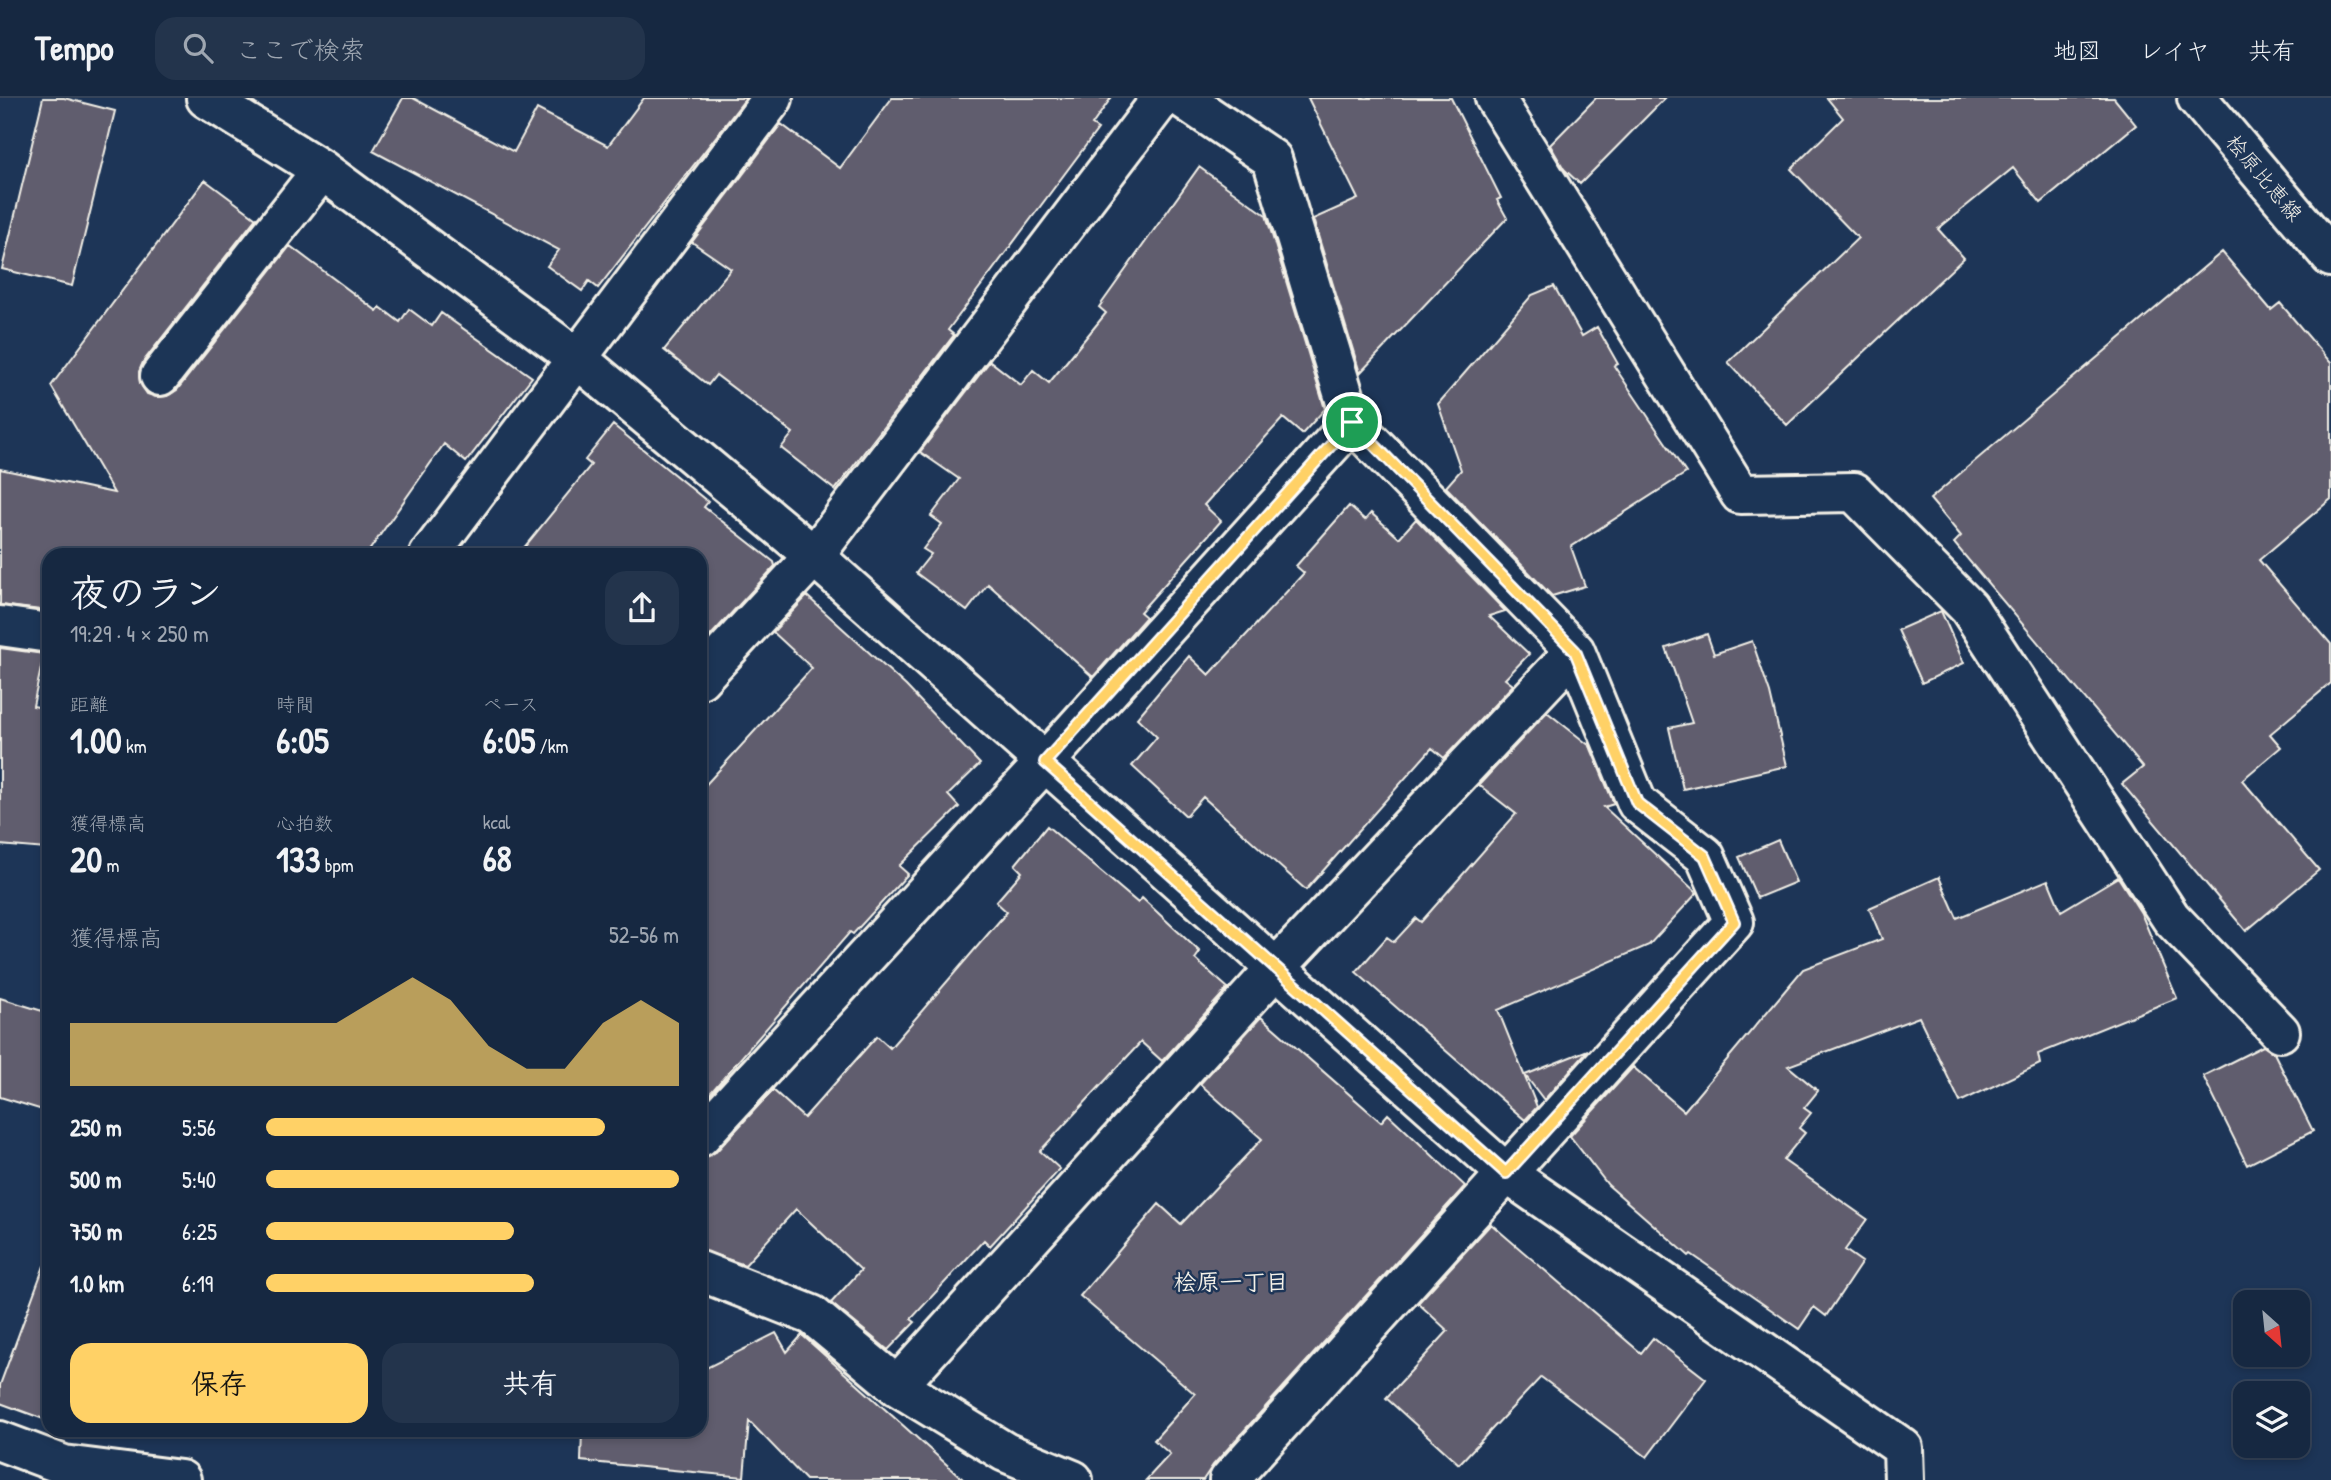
<!DOCTYPE html>
<html lang="ja">
<head>
<meta charset="utf-8">
<style>
  body { margin:0; font-family:"Patrick Hand","Klee One",sans-serif; background:#23344c; color:#f1f3f6; height:100vh; display:flex; flex-direction:column; font-size:26px; white-space:nowrap }
  * { box-sizing:border-box; margin:0 }
  p { font-size:23px; color:#9ea6b1 }
  .icon { flex:none; width:38px; height:38px; fill:none; stroke:currentColor; stroke-width:2; stroke-linecap:round; stroke-linejoin:round }
  .map { position:relative; flex:1; overflow:hidden }
  .details { position:absolute; left:42px; top:450px; width:665px; height:889px; display:flex; flex-direction:column; background:#162841; border-radius:21px; box-shadow:0 4px 10px #0003,0 0 0 2px #35445a }
  .details>* { flex:none }
  .needle { width:46px; rotate:153deg }
  .buttons { position:absolute; left:2233px; top:1192px; display:grid; gap:14px }
  .buttons a { display:grid; place-items:center; width:77px; height:77px; border-radius:14px; background:#162841; box-shadow:0 4px 10px #0003,0 0 0 2px #35445a; font-size:35px }
  .pin { position:absolute; display:grid; place-items:center; width:60px; height:60px; color:#fff; margin:-30px; border:4px solid #fff; border-radius:50%; box-shadow:0 2px 7px #0007 }
  .round { display:grid; place-items:center; flex:none; width:74px; height:74px; border-radius:21px; background:#23344c }
  .head { display:flex; align-items:center; justify-content:space-between; height:119px; padding:0 28px }
  h1 { font-size:38px; font-weight:800; line-height:52px }
  .stats { display:grid; grid-template-columns:repeat(3,1fr); gap:10px; height:119px; padding:7px 28px }
  .stats div { display:grid; align-content:center }
  .stats b { font-size:35px; font-weight:800 }
  .stats small { font-size:19px; font-weight:400 }
  .stats p { font-size:19px }
  .chart { height:196px; padding:14px 28px }
  .chart p { display:flex; justify-content:space-between }
  .chart svg { width:100%; height:126px; margin-top:7px; fill:#ffd166; opacity:.7 }
  .primary-button { display:flex; gap:14px; margin-top:auto; padding:14px 28px }
  .primary-button a { flex:1; height:80px; border-radius:21px; background:#ffd166; color:#111; font-size:28px; font-weight:800; line-height:80px; text-align:center }
  .primary-button a+a { background:#23344c; color:#f1f3f6 }
  ul { padding:0 28px; list-style:none; font-size:23px }
  li { display:grid; grid-template-columns:112px 84px 1fr; align-items:center; height:52px }
  li i { height:18px; border-radius:9px; background:#ffd166 }
  header { display:flex; align-items:center; gap:42px; box-sizing:border-box; height:98px; padding:0 35px; background:#162841; border-bottom:2px solid #35445a }
  header strong { font-size:33px }
  nav { display:flex; gap:38px; margin-inline-start:auto; font-size:24px }
  .search { width:490px; height:63px; background:#23344c; display:flex; align-items:center; gap:18px; box-sizing:border-box; padding:0 24px; border-radius:21px; color:#9ea6b1; font-size:26px }
  .map>svg:first-child { display:block }
</style>
</head>
<body>
<header>
<strong>Tempo</strong>
<div class="search"><svg class="icon" aria-label="search" viewBox="0 0 24 24"><circle cx="10" cy="10" r="6"/><path d="M15 15l6 6"/></svg>ここで検索</div>
<nav><a>地図</a><a>レイヤ</a><a>共有</a></nav>
</header>
<div class="map">
<svg width="2331" height="1382" viewBox="0 0 2331 1382">
  <rect width="100%" height="100%" fill="#1d3557"/>
  <filter id="ink" filterUnits="userSpaceOnUse"><feTurbulence type="fractalNoise" baseFrequency=".0143" numOctaves="2"/><feDisplacementMap in="SourceGraphic" scale="14" xChannelSelector="R" yChannelSelector="G"/><feConvolveMatrix kernelMatrix="1 2 1 2 8 2 1 2 1" color-interpolation-filters="sRGB"/></filter>
  <g filter="url(#ink)">
    <!-- building -->
    <path fill="#615d6e" stroke="#f4f1e8" stroke-width="2" d="M43,0h21l51,13 -43,175 -70,-17z
      M403,0h10l101,54 23,-43 71,37 36,-48h102l-148,190 -9,-7 -7,10 -35,-25 12,-16 -186,-99z
      M892,0h219l-19,27 6,4 -150,201 6,5 -119,155 -54,-42 12,-15 -77,-58 -8,10 -44,-35 67,-81 -39,-27 89,-118 59,44z
      M1308,0h143l50,100 -4,2 10,18 -147,155 -47,-154 45,-20z
      M1596,0h69l-85,86 -16,-15 -14,-24z
      M1827,0h287l22,27 -95,78 -28,-35 -75,61 26,29 -177,167 -59,-63 130,-124 -67,-69 52,-51z
      M1199,69l67,48 59,194 -23,25 -19,-16 -79,87 17,16 -81,91 6,5 -53,60 -105,-93 -21,27 -51,-38 15,-19 -8,-5 19,-25 -11,-8 28,-37 -39,-27 70,-91 31,24 12,-15 16,13 57,-70 -7,-6z
      M205,82l51,38 -113,144 -4,10 1,11 7,11 9,3 11,-1 10,-6 113,-144 87,65 3,-4 20,15 9,-13 23,17 9,-13 91,64 -66,85 -22,-18 -78,111h-317v56l-49,-6v-136l114,24 -63,-107z
      M2222,154l49,58 9,-7 51,60v136l-72,61 72,84v39l-61,51 11,13 -39,33 77,90 -73,61 -124,-147 21,-17 -189,-224 7,-7 -31,-37z
      M1554,188l28,50 15,-9 21,37 -4,2 72,107 -115,74 14,39 -33,10 -106,-109 15,-17 -23,-66 94,-109z
      M613,327l95,77 -4,5 70,55 1,4 -75,81v-92h-182l73,-90 -6,-5z
      M1349,408l16,14 6,-7 28,25 17,-19 89,92 -16,5 40,38 -24,25 8,6 -69,73 -12,-10 -126,142 -103,-93 -17,19 -54,-50 25,-29 -20,-19 52,-62 20,19 95,-102 -8,-7z
      M807,498l99,90 74,78 -32,31 11,12 -60,59 9,8 -55,60 -3,-2 -150,173v-314l112,-123 -39,-36z
      M1941,513l23,52 -42,20 -24,-53z
      M1707,536l7,20 38,-13 18,52 17,73 -104,23 -14,-61 23,-5 -26,-75z
      M0,550l44,6 -11,52 16,3v118l-3,22 -46,-4z
      M1547,614l43,34 24,58 -10,3 93,86 -48,52 -151,65 39,97 -12,13 -169,-148 31,-35 7,5 22,-24 5,4 95,-108 -37,-29z
      M1047,728l91,77 4,-5 58,54 -5,7 33,29 -66,73 -21,-19 -101,109 20,18 -70,77 -6,-6 -73,79 4,3 -27,28 -57,-47 30,-33 -65,-61 -51,56 -45,-15v-92l16,-6 57,-62 31,28 73,-82 13,12 117,-136 -11,-10 26,-30 -7,-7z
      M1778,742l18,42 -39,16 -18,-41z
      M1939,779l18,41 91,-38 13,31 57,-34 23,36 36,85 -139,56 2,10 -80,38 -41,-85 -131,49 30,25 -14,17 7,5 -12,15 6,5 -22,27 84,59 -22,31 17,12 -36,54 -12,-9 -15,22 -108,-75 -2,2 -81,-71 -38,-49 63,-69 51,44 119,-142 79,-30 -13,-31z
      M0,900l49,15v99l-49,-15z
      M1261,919l120,105 7,-8 77,72 -252,279 -10,15h-57l24,-26 -16,-14 41,-46 -115,-98 79,-92 22,20 81,-85 -62,-55z
      M2263,948l11,7 39,78 -66,34 -44,-89z
      M1588,952l-44,50 -19,-25z
      M1491,1126l150,129 12,-15 53,41 -59,78 -106,-80 -82,87 -73,-66 62,-67 -30,-28z
      M44,1168h5v155l-49,-18v-18z
      M776,1235l11,19 15,-17 162,145h-158l-57,-59 -5,56 -163,-16 1,-31h118v-59z"/>
    <g fill="none" stroke-linecap="round" stroke-linejoin="round">
      <!-- minor casing -->
      <g stroke="#f4f1e8" stroke-width="44">
        <path id="minor" d="M206,0l116,72 256,189 236,197 692,617 397,275 1,32
          M1495,0l245,396 114,-2 115,116 202,310 109,114
          M160,278l162,-206
          M429,457l344,-457
          M0,528l49,7
          M700,581l114,-123 348,-458
          M700,1039l345,-375 307,-340 -80,-263 -90,-61
          M700,1173l112,44 85,71 108,66 68,28
          M897,1288l379,-418 299,-317 -223,-229
          M0,1343l64,24 117,15
          M1229,1382l505,-558 -29,-66 -68,-53 -62,-152"/>
      </g>
      <!-- major casing -->
      <g stroke="#f4f1e8" stroke-width="44">
        <path id="major" d="M2197,0l134,159"/>
      </g>
      <!-- minor -->
      <use href="#minor" stroke="#1d3557" stroke-width="38"/>
      <!-- major -->
      <use href="#major" stroke="#1d3557" stroke-width="38"/>
    </g>
  </g>
  <g fill="none" stroke-linecap="round" stroke-linejoin="round" filter="url(#ink)">
    <!-- route casing -->
    <g stroke="#fff" stroke-width="14">
      <path id="route" d="M1352,324l223,229 62,152 68,53 29,66 -228,251 -461,-411z"/>
    </g>
    <!-- route -->
    <use href="#route" stroke="#ffd166" stroke-width="9"/>
  </g>
  <g text-anchor="middle" stroke-width="5" stroke-linejoin="round" paint-order="stroke">
    <!-- street labels -->
    <g font-size="21" fill="#f4f1e8" stroke="#1d3557">
      <text transform="translate(2264 80) rotate(50)" y="7">桧原比恵線</text>
    </g>
    <!-- neighbourhood labels -->
    <g font-size="23" font-weight="bold" fill="#f4f1e8" stroke="#1d3557">
      <text x="1231" y="1192">桧原一丁目</text>
    </g>
  </g>
</svg>
<div class="buttons">
<a><svg class="needle" viewBox="-14 -14 28 28"><path d="M0-13l5 13h-10z" fill="#e53935"/><path d="M0 13l5-13h-10z" fill="#9ea6b1"/></svg></a>
<a><svg class="icon" aria-label="layers" viewBox="0 0 24 24"><path d="M12 4l9 5-9 5-9-5zM3 14l9 5 9-5"/></svg></a>
</div>
<div class="pin" style="left:1352px;top:324px;background:#1e9e55"><svg class="icon" aria-label="arrive" viewBox="0 0 24 24"><path d="M6 21V4h12l-3 4 3 4H6"/></svg></div>
<section class="details">
<div class="head"><div><h1>夜のラン</h1><p>19:29 · 4 × 250 m</p></div><a class="round"><svg class="icon" aria-label="share" viewBox="0 0 24 24"><path d="M12 15V3M7 8l5-5 5 5M5 13v7h14v-7"/></svg></a></div>
<div class="stats">
<div><p>距離</p><b>1.00<small> km</small></b></div>
<div><p>時間</p><b>6:05</b></div>
<div><p>ペース</p><b>6:05<small> /km</small></b></div>
</div>
<div class="stats">
<div><p>獲得標高</p><b>20<small> m</small></b></div>
<div><p>心拍数</p><b>133<small> bpm</small></b></div>
<div><p>kcal</p><b>68</b></div>
</div>
<div class="chart"><p><span>獲得標高</span>52–56 m</p>
<svg viewBox="0 0 160 44" preserveAspectRatio="none"><path d="M0 44V22L10 22L20 22L30 22L40 22L50 22L60 22L70 22L80 14L90 6L100 14L110 30L120 38L130 38L140 22L150 14L160 22V44z"/></svg>
</div>
<ul>
<li><b>250 m</b>5:56<i style="width:82%"></i></li>
<li><b>500 m</b>5:40<i style="width:100%"></i></li>
<li><b>750 m</b>6:25<i style="width:60%"></i></li>
<li><b>1.0 km</b>6:19<i style="width:65%"></i></li>
</ul>
<div class="primary-button"><a>保存</a><a>共有</a></div>
</section>
</div>
</body>
</html>
